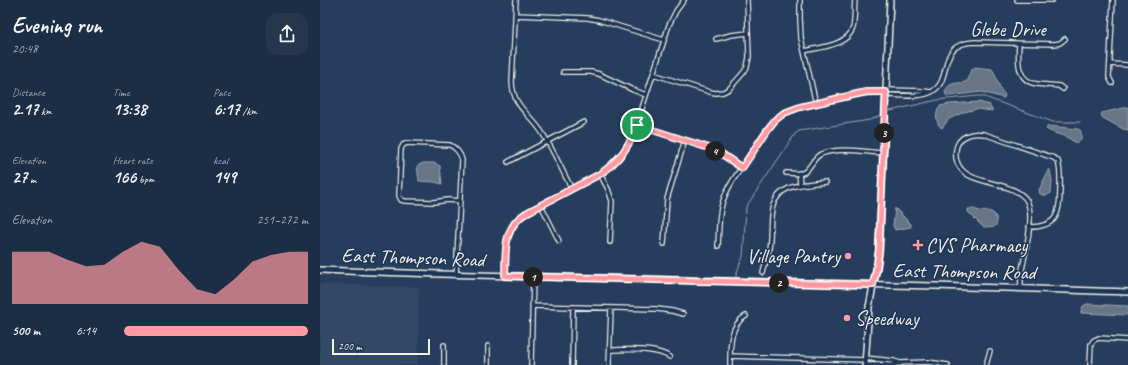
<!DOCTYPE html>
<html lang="en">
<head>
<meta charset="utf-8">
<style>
  body { margin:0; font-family:Caveat,sans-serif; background:#25364d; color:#f1f3f6; height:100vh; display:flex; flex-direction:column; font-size:15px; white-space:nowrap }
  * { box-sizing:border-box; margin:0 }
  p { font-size:13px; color:#a0a8b3 }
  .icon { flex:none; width:22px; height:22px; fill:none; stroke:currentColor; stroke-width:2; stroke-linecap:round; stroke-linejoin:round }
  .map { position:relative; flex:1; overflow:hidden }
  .side { display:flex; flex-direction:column; background:#1c2e46; width:320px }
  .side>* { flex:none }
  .scale { position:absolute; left:12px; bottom:10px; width:98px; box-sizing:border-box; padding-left:4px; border:2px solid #f4f1e8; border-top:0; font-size:11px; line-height:14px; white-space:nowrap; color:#f4f1e8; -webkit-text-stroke:3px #1d3557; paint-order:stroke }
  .pin { position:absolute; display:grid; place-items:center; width:34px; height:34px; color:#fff; margin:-17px; border:2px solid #fff; border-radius:50%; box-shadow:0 1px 4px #0007 }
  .km { position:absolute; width:20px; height:20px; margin:-10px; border-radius:50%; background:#222; color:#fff; font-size:11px; line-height:20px; text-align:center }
  .round { display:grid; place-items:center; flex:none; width:42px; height:42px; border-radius:12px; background:#25364d }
  .overview { display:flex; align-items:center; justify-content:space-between; height:68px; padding:0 12px }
  h1 { font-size:22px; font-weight:700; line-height:30px }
  .figures { display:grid; grid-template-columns:repeat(3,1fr); gap:6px; height:68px; padding:4px 12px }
  .figures div { display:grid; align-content:center }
  .figures b { font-size:17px; font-weight:700 }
  .figures small { font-size:11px; font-weight:400 }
  .figures p { font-size:11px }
  .chart { height:112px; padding:8px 12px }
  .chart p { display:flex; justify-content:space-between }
  .chart svg { width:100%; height:72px; margin-top:4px; fill:#ff9aa2; opacity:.7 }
  ul { padding:0 12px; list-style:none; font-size:13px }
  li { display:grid; grid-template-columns:64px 48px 1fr; align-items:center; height:30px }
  li i { height:10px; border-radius:5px; background:#ff9aa2 }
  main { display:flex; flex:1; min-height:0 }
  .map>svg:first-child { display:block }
</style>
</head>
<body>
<main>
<section class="side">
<div class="overview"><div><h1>Evening run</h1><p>20:48</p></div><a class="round"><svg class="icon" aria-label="share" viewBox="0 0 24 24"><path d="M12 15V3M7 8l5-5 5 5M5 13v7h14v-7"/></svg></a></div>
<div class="figures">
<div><p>Distance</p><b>2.17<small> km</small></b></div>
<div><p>Time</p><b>13:38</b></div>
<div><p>Pace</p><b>6:17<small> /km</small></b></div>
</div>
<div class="figures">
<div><p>Elevation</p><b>27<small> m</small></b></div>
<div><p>Heart rate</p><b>166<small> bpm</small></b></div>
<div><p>kcal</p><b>149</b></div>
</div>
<div class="chart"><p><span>Elevation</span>251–272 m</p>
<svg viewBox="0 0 160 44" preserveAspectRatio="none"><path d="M0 44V12L10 12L20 12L30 17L40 21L50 20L60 12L70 6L80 9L90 23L100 35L110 38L120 29L130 18L140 14L150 12L160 12V44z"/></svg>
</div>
<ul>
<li><b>500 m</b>6:14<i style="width:100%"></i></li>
</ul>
</section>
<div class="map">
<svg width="808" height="365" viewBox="0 0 808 365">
  <rect width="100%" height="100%" fill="#263d5d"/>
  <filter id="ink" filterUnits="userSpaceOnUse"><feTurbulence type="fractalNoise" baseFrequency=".025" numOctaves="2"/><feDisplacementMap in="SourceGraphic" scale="8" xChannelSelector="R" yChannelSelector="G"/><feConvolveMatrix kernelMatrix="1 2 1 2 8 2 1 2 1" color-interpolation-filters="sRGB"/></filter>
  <g filter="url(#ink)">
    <!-- built -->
    <path fill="#334966" d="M0,284l99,3 -1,78h-98z"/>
    <!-- water -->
    <path fill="#677588" stroke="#9fa7ae" d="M655,67l17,2 2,3 7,18 4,5 -1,3 -23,-6 -32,4 -3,-1 -1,-3c4,-11 11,-8 21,-10l5,-12z
      M659,102l11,3v3l2,1v2l-15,-2 -13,3 -15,7 -7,9c-7,-4 -7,-16 -2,-22l9,-2z
      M808,107v23l-5,-1 -20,-11 -2,-3 1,-2z
      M728,126l30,3 3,2v8l-3,4c-5,-1 -7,-4 -12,-6 -7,-3 -14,-4 -20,-8z
      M103,163h11l6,3 2,18 -8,-2 -15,-1 -2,-15z
      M729,169l1,1 2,11 -1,12c-4,3 -7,3 -11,1l-1,-4z
      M575,208l16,16v3l-16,3 -2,-4z
      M648,209c5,-1 8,1 12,2 4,1 9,-1 13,2 3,2 6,11 2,13 -2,3 -9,1 -12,1l-15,-15z
      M767,304l41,2v9l-47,-2v-2l2,-5z"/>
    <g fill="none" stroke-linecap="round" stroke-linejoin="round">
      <!-- stream -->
      <path stroke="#9fa7ae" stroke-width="1" d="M570,111l47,-11 41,-4h4l71,26h27
        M415,279l5,-16 3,-6 3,-50 49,-73 4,-3 71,-11 12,-5"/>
      <!-- street casing -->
      <g stroke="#f4f1e8" stroke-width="6">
        <path id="street" d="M196,0l-4,82c1,26 19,32 31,52 11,17 19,37 29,55
          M480,0v19l1,19 15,66
          M697,0h35
          M196,15l72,3 11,2 65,20
          M396,39l15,-4 17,-2
          M699,44c-1,16 -3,37 18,40 8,1 15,1 22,2l4,3
          M484,51c16,-4 43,-5 49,-23 2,-8 1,-19 2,-28
          M790,64l18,1
          M243,72h28l8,2 34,16 13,5
          M333,74l57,18 6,1 7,-1 6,-3 15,-17 3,-5 2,-10 -2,-57
          M792,83l-3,-6 4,-77
          M566,90l38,1 6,1
          M566,95c13,0 30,3 43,-2 27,-11 4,-49 45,-51l81,2 5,-1 5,-4
          M317,125l75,24 10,5 20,14
          M188,162l76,-40
          M466,173c5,0 11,1 16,0 9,-3 10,-15 19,-19 19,-7 42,-2 62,-1
          M479,173l1,12
          M280,174l8,15 4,12 -2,41
          M221,205l18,36
          M344,244l3,-45 18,-59
          M398,246c1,-14 0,-28 4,-42 5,-18 18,-34 29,-50 9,-14 17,-30 32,-40 12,-7 26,-9 40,-12 21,-5 41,-10 63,-10
          M443,273c2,-8 4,-16 6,-24 4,-22 -5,-50 20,-61 9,-4 26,-5 36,-6
          M136,275l6,-115c-1,-6 -6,-12 -12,-15l-43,-2 -4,2 -2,4 -2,47 2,4 4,1 29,1 14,-2 12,1
          M185,276c1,-24 -2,-47 21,-63l74,-39 9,-6 14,-15 11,-20 35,-108 7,-14 8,-11
          M701,288c0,-6 -1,-12 1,-18 3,-17 13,-54 5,-69 -11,-19 -52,-16 -65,-31 -9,-10 -9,-28 4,-34 6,-3 12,-3 18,-2l70,24 4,3c3,10 2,19 2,29 0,24 -3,37 -31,37
          M212,306l125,3 15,2 11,3
          M290,350c18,0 44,-3 60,7
          M410,356l135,4
          M580,364v-1l28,-1 20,3
          M124,365v-20
          M168,365v-19
          M211,365l2,-88
          M252,365l1,-58
          M289,365l2,-57
          M410,365c0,-17 -1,-40 16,-49
          M545,365h28l7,-2 -6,-2 -29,-3
          M666,365l4,-14
          M770,365l1,-21 3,-4 5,-2 29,2"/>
      </g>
      <!-- secondary casing -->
      <g stroke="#f4f1e8" stroke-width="8">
        <path id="secondary" d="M0,270c269,10 539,12 808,22
          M545,365l4,-58 8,-41 2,-16 11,-250"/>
      </g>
      <!-- street -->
      <use href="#street" stroke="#1d3557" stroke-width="3.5"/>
      <!-- secondary -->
      <use href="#secondary" stroke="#1d3557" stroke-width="5"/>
    </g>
  </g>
  <g fill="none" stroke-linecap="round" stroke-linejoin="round" filter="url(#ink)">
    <!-- route casing -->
    <g stroke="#fff" stroke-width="8">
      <path id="route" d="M546,92h20l-7,158 -2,16 -4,19 -368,-9c1,-24 -3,-48 21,-63l74,-39c18,-12 30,-28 37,-49l75,24 10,5 20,14 26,-39 7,-9 9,-7 16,-6z"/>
    </g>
    <!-- route -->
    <use href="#route" stroke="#ff9aa2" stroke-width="5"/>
  </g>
  <!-- markers -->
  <g fill="#ff9aa2" stroke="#1d3557" stroke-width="1.5">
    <path d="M596 239h4v4h4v4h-4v4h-4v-4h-4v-4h4z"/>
    <circle cx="528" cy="256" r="4"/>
    <circle cx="527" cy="318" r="4"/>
  </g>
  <g text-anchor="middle" stroke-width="3" stroke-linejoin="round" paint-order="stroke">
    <!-- street labels -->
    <g font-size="20" fill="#f4f1e8" stroke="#1d3557">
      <text x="688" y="36">Glebe Drive</text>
      <text transform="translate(93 257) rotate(2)" y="7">East Thompson Road</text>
      <text transform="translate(644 271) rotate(1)" y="7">East Thompson Road</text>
    </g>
    <!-- poi labels -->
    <g font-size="20" fill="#f4f1e8" stroke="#1d3557" text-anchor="start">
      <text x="606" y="252">CVS Pharmacy</text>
      <text x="520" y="263" text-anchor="end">Village Pantry</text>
      <text x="535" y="325">Speedway</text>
    </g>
  </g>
</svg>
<div class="scale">200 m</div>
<div class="pin" style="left:317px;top:125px;background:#1e9e55"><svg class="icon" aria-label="arrive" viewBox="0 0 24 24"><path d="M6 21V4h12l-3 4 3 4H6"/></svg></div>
<b class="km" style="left:213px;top:277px">1</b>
<b class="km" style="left:459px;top:283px">2</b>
<b class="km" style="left:564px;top:133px">3</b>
<b class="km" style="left:395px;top:151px">4</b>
</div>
</main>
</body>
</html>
